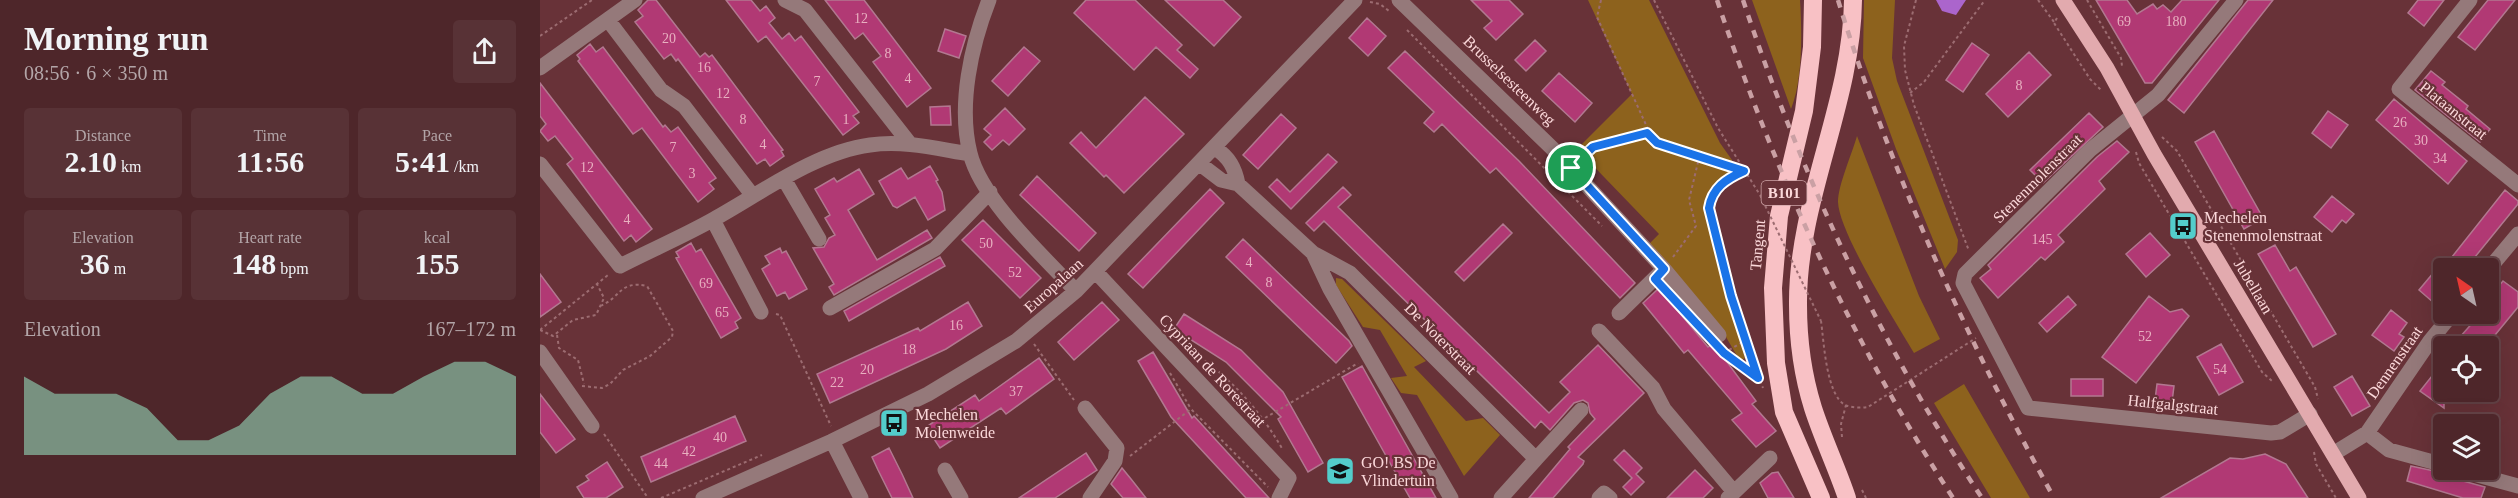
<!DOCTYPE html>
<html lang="en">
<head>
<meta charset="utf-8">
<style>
  body { margin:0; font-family:"Times New Roman",serif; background:#583236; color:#f1f3f6; height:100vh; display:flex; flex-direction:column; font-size:22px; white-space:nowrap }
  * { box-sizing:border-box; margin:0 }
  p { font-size:20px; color:#b3a5a8 }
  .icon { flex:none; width:33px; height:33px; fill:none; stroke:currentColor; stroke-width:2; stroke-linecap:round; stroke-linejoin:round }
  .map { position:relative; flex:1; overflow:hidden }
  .details { display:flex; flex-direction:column; background:#4e262a; width:540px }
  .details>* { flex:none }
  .needle { width:39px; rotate:326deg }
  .controls { position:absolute; left:1893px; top:258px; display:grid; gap:12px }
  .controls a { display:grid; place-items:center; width:66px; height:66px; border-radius:6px; background:#4e262a; box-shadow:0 6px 24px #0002,0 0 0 2px #654347; font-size:30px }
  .pin { position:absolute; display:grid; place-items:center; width:51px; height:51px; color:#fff; margin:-26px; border:3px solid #fff; border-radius:50%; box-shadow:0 2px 6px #0007 }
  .round { display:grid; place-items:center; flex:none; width:63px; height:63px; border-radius:6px; background:#583236 }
  .headline { display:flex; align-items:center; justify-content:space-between; height:102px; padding:0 24px }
  h1 { font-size:33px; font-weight:700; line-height:45px }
  .figures { display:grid; grid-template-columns:repeat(3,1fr); gap:9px; height:102px; padding:6px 24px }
  .figures div { display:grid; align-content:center; border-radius:6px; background:#583236; text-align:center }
  .figures b { font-size:30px; font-weight:700 }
  .figures small { font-size:16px; font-weight:400 }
  .figures p { font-size:16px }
  .chart { height:168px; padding:12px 24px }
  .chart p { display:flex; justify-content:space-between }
  .chart svg { width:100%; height:108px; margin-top:6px; fill:#8abfa5; opacity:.7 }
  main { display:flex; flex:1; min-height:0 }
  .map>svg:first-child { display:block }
</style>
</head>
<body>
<main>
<section class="details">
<div class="headline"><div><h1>Morning run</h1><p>08:56 · 6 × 350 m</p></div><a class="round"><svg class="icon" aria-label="share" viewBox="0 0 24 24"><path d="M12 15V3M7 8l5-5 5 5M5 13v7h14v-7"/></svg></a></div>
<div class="figures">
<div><p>Distance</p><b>2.10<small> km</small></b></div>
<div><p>Time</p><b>11:56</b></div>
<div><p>Pace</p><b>5:41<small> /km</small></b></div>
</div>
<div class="figures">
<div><p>Elevation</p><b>36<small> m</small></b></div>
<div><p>Heart rate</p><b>148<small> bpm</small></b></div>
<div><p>kcal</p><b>155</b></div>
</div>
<div class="chart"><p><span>Elevation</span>167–172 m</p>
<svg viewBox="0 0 160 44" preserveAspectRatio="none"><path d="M0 44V12L10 19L20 19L30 19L40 25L50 38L60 38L70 32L80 19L90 12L100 12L110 19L120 19L130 12L140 6L150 6L160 12V44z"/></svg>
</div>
</section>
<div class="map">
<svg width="1978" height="498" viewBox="0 0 1978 498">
  <rect width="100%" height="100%" fill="#683238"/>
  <!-- green -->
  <path fill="#8d621d" d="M1048,0h61l71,143 12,17v11l-21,16 -7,19 41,152 -5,3 -21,-36 -71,-80 11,-11 -82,-85 55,-55z
    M1212,0h48c2,31 3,80 -9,109z
    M1324,0h31l-3,58 5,23 61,159 -1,12 -12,17 -49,-120 -33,-91z
    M1317,136l62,160 21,43 -26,14c-18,-31 -75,-120 -76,-151 0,-17 14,-48 19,-66z
    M796,278l6,1 84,82 -12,6 52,54 17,-3 17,17 -36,41 -47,-81 -16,-2 -10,-15 16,-2 -27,-46 -17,-3 -27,-42z
    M1424,384l66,114h-39l-57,-95z"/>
  <!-- water -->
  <path fill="#ab65cc" d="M1396,0h30l-10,15 -14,-4z"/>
  <!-- building -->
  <path fill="#b13974" stroke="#b27890" stroke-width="1.5" d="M108,0h8l44,57 5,-4 4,4 3,-2 71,95 -2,1 3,5 -14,10 -5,-7 -8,5 -79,-105 -2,2 -5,-7 -7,5 -29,-37 8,-6 -5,-6z
    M186,0h25l9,11 6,-5 9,12 -6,5 13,16 7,-6 6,8 6,-5 58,76 -6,4 6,7 -16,12 -77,-99 -8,6z
    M285,0h39l67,88 -24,19 -34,-45 8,-6 -18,-23 -8,6z
    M546,0h49l47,45 -5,5 21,19 -8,9 -34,-31 -22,23 -60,-57z
    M625,0h58l18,17 -27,29z
    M931,0h38l14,14 -27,26 -12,-12 8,-7z
    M1556,0h31l10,14 16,-10 4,5 6,-4 8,7 11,-12h37l-67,83h-7z
    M1708,0h25l-89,113 -16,-13z
    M1878,0h26l-20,26 -16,-13z
    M1948,0h27l-40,50 -17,-13z
    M827,18l19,18 -18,20 -19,-18z
    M405,29l21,7 -7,22 -21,-7z
    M995,40l11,11 -20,20 -11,-11z
    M1432,43l17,12 -26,37 -17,-12z
    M50,44l6,8 7,-5 60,80 2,-2 6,7 7,-5 38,51 -7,5 5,6 -16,13 -56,-74 -9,6 -55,-73 2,-2 -3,-4z
    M484,47l16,14 -32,35 -16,-15z
    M865,51l114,110 116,122 -15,15 -124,-130 -6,5 -48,-49 -8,8 -10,-9 10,-11 -46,-44z
    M1489,52l22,23 -43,42 -22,-23z
    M1891,71l14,11 -3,3 26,21 -2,3 24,20 -10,13 -65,-52z
    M1019,73l33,30 -17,19 -33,-31z
    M0,83l112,146 -16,13 -5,-7 -7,6 -57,-77 6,-5 -18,-23 -7,5 -8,-10 6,-7 -6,-8z
    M605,97l39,37 -60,59 -18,-18 -2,2 -34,-34 11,-11 15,16z
    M1854,99l73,62 -19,23 -72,-64z
    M410,106l1,19h-20l-1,-18z
    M465,108l20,21 -16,16 -6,-5 -11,10 -8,-8 7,-7 -7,-6z
    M1788,111l20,14 -17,23 -19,-15z
    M1549,113l14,14 -60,56 -13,-13z
    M741,114l15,14 -38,41 -15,-14z
    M1674,131l49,87 -19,11 -49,-87z
    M1577,141l12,11 -30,29 6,8 -47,46 6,7 -19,18 -4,-3 -43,41 -18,-20 11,-9 -3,-4 109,-108z
    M788,154l9,8 -46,47 -22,-22 8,-8 13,13z
    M390,166l8,14 -2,1 6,11 3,18 -17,10 -13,-23 -18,11 -4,-2 -14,-25 22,-13 7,11z
    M319,169l15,25 -26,16 29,50 50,-30 5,8 -98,57 -5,-8 5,-3 -21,-36 11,-1 5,-9 6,-3 -10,-17 5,-3 -15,-26 19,-11 3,4z
    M497,176l59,57 -17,18 -59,-56z
    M803,187l8,8 -13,12 211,206 21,-21 -10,-10 38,-37 46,48 -66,64 6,4 -1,3 -30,34h-24l41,-49 -2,-2 27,-28 -5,-6 -2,-10 -5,-3 -9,3 -24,27 -9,-9 -6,7 -211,-207 -10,10 -8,-8z
    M670,189l14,14 -81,85 -15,-14z
    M1965,190l13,11v3l-52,64h-22v24l-10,11 -15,-13 25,-30v7z
    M1792,196l22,18 -8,9 -4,-3 -10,12 -18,-15z
    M443,220l58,58 -21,20 -58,-58z
    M963,224l9,9 -48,48 -9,-9z
    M1610,233l20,22 -24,22 -20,-23z
    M703,239l106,102 3,5 -16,17 -110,-106z
    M151,243l5,9 5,-3 40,69 -6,4 3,6 -17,10 -45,-80 3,-1 -3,-5z
    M1735,245l15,26 6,-4 40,67 -23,13 -55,-93z
    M240,248l2,5 4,-2 21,38 -18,10 -4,-7 -8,4 -15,-27 8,-5 -5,-8z
    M400,257l5,9 -96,55 -5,-10z
    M0,274l21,28 -21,15z
    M1963,281l15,11v15l-32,39h-34l23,-26 -7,-6h20v-15z
    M1119,288l49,59 5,-4 43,58 -4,3 24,27 -20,16 -24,-27 10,-7 -54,-63 -4,3 -41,-50z
    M1528,296l8,9 -29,27 -8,-9z
    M1609,296l21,16 12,-3 7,7 -53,67 -34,-26z
    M428,302l14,24 -36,23 -116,54 -13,-29 101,-46 2,3z
    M562,302l17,18 -45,40 -16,-18z
    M1851,310l16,13 -8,11 5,3 -10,14 -22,-16z
    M644,314l57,36 42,42 40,71 -15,9 -30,-53 3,-2 -55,-55 -52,-33z
    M1681,344l22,38 -24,13 -22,-38z
    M613,352l39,66 2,-2 75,82h-23l-75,-81 -33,-56z
    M499,358l15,21 -48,35 -5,-6 -61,40 -14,-21 49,-32 4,6z
    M822,366l55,98 19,34h-26l-20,-35 -48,-86z
    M1812,376l18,30 -18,10 -18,-29z
    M1892,376l12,8v24l-24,-17z
    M1531,379h32v17h-32z
    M1617,384l17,2 -2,16 -17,-2z
    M0,394l35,45 -19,14 -16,-21z
    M195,416l11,25 -95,41 -10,-25z
    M349,448l13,26 11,24h-21l-14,-28 -6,-13z
    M1084,450l18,18 -6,6 8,8 -13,13 -8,-8 9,-9 -18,-18z
    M546,453l11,17 -42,28h-36z
    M1725,454l21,10 22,34h-147l69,-40 13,1z
    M67,462l16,25 -17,11h-22l-7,-11 12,-7 -3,-4z
    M1871,466l37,8 8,5 29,8 -4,11h-18l-56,-17z
    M582,468l9,11 15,19h-23l-12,-14z
    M1155,470l18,18 -10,10h-36z
    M1238,472l16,26h-26l-8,-15 12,-10z"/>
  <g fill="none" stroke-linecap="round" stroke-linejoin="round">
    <!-- path -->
    <path stroke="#9c6c71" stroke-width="2" stroke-dasharray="3 3" stroke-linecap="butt" d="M1061,0l-4,17 55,121 47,20 45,13
      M1114,0l64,128 42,67
      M1376,0l-12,46 1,24 9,35 55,146
      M1498,0l16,22
      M1547,0l34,58 1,8
      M830,2l10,2 9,7
      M1517,18l-3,5 36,56 11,11
      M867,30l195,196
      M0,36l52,-36
      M1370,93l14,-11 61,-82
      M1622,137l15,14 138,236 3,12
      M1596,152l3,11 123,209 10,9
      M1042,158l11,-11 54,-14
      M1204,171c-18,8 -32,17 -35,37l35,133 19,47
      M1133,257l23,-31 -7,-26 10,-42
      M236,314l4,1 51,111
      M1281,321c3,21 5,73 24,84 7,3 16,3 23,2l108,-69
      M0,330l68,-55
      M0,330l13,6 20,-16 23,-5 8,-17 -7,-14
      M17,335l2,13 19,12 6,24
      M494,344l40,56
      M1180,349l38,29
      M650,350c39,26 70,60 93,100
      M1184,353l20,-12
      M630,373l21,36
      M42,386l20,2 8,-4 13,-14 27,-14 22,-19 1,-6 -26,-45c-28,-6 -26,12 -47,20
      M725,418l93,-55
      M64,434l44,64
      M1302,437l-1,-13 5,-19
      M1774,452l2,12 20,34
      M590,456l61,-47 77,78
      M1322,490l4,8
      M121,498l101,-43"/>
    <!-- minor -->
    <path stroke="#95797a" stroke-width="15" d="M245,0l20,10 105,134
      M449,0c-18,46 -31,105 -19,153 11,46 73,103 106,138
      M859,0l155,150 110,119 55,66
      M1696,0l-78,95 -68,55 -125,124 -2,9 65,125 243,25 9,-1 30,-18
      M1930,0l-71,89 119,96
      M68,20l53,70 23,16 69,90
      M0,68l95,-68
      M675,148c14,9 20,20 23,36
      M0,164l80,102c31,-16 64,-30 94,-47 47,-26 102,-67 156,-74 34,-5 68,4 100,9
      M660,164l21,16 17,4 75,69 37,20 186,186 -35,39
      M244,179l35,60
      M173,220l48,92
      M773,253l17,36 121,209
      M1948,270l30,-36
      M555,271l194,207 -10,20
      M290,308l105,-59 55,-57
      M1079,313l45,-44
      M1059,331l54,57 11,21 70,83
      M0,352l52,74
      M545,408l32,40 -2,13 -25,37
      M1827,433l63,-92 22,-27
      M292,441l29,57
      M1793,454l34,-21 22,17 55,15
      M996,459l45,-49
      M405,470l16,28
      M1919,470l59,16
      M163,498l129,-57 96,-47 88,-53 60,-50 279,-291
      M1059,498l5,-5 6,5
      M1188,498l42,-40"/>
    <!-- major -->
    <path stroke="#e2aaae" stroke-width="15" d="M1523,0l44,68 47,86 205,344"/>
    <!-- highway -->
    <path stroke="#f8c1c5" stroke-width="18" d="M1273,0l-1,47 -8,64 -25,105 -6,72 3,75 8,49 37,86
      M1307,498c-10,-30 -24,-59 -34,-90 -10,-32 -15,-70 -15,-103 -1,-105 54,-201 55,-305"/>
    <!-- rail -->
    <path stroke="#caa0a4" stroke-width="4.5" stroke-dasharray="8 8" stroke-linecap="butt" d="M1177,0c59,176 135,342 236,498
      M1203,0c58,175 137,344 239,498
      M1298,0c53,173 129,340 216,498"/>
    <!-- path-bridge -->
    <path stroke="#9c6c71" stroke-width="2" stroke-dasharray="3 3" stroke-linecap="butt" d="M1220,195l61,126"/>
  </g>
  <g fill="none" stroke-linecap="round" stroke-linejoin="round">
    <!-- route casing -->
    <g stroke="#fff" stroke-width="12">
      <path id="route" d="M1107,133l10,10 87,28c-18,8 -32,17 -35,37l22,88 27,82 -34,-25 -69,-74 9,-10 -93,-101 22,-21z"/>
    </g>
    <!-- route -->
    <use href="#route" stroke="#1a73e8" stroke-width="8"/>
  </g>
  <!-- icons -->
  <defs>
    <g id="bus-square" transform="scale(1.5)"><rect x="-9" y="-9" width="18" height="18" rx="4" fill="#53cdcb" stroke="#683238"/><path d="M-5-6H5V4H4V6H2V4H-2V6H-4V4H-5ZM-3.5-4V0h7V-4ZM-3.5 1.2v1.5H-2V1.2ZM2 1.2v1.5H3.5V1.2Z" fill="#111"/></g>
    <g id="school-square" transform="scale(1.5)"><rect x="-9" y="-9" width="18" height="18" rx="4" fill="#53cdcb" stroke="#683238"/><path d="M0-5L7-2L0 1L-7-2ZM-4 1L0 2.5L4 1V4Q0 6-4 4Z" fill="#111"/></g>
  </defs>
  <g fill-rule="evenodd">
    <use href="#bus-square" x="1643" y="226"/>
    <use href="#bus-square" x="354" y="423"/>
    <use href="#school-square" x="800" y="471"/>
  </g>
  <g text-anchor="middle" stroke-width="4.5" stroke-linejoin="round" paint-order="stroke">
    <!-- number labels -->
    <g font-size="14" fill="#e8b0c0">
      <text x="321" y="23">12</text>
      <text x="1584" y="26">69</text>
      <text x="1636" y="26">180</text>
      <text x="129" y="43">20</text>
      <text x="348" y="58">8</text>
      <text x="164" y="72">16</text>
      <text x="368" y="83">4</text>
      <text x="277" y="86">7</text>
      <text x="1479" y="90">8</text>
      <text x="183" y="98">12</text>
      <text x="203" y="124">8</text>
      <text x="306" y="124">1</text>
      <text x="1860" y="127">26</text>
      <text x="1881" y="145">30</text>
      <text x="223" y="149">4</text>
      <text x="133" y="152">7</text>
      <text x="1900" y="163">34</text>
      <text x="47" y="172">12</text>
      <text x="152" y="178">3</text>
      <text x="87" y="224">4</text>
      <text x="1502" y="244">145</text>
      <text x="446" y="248">50</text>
      <text x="709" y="267">4</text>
      <text x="475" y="277">52</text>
      <text x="729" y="287">8</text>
      <text x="166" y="288">69</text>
      <text x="182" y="317">65</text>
      <text x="416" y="330">16</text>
      <text x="1605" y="341">52</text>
      <text x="369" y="354">18</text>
      <text x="327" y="374">20</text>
      <text x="1680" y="374">54</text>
      <text x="297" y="387">22</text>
      <text x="476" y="396">37</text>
      <text x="180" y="442">40</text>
      <text x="149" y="456">42</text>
      <text x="121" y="468">44</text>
    </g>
    <!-- shield labels -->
    <rect fill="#683238" stroke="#cfa6a9" stroke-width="1.5" x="1221.5" y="181" width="45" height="24" rx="4.5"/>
    <g font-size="15" font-weight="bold" fill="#fbd8da">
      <text x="1244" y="198">B101</text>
    </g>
    <!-- street labels -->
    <g font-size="16" fill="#fbd8da" stroke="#683238">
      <text transform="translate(970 80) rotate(44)" y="6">Brusselsesteenweg</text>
      <text transform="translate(1914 110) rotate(39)" y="6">Plataanstraat</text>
      <text transform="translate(1497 178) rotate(-45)" y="6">Stenenmolenstraat</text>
      <text transform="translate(1217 245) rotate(-85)" y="6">Tangent</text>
      <text transform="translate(513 285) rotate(-42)" y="6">Europalaan</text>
      <text transform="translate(1714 286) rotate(59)" y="6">Jubellaan</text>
      <text transform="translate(901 338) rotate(45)" y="6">De Noterstraat</text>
      <text transform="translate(1854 362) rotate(-55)" y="6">Dennenstraat</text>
      <text transform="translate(673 370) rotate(47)" y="6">Cypriaan de Rorestraat</text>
      <text transform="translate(1633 404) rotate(6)" y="6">Halfgalgstraat</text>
    </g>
    <!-- poi labels -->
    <g font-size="16" fill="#fbd8da" stroke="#683238" text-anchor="start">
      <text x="1664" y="223">Mechelen<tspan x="1664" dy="18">Stenenmolenstraat</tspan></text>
      <text x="375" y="420">Mechelen<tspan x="375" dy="18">Molenweide</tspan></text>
      <text x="821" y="468">GO! BS De<tspan x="821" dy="18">Vlindertuin</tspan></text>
    </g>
  </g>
</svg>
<div class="controls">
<a><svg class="needle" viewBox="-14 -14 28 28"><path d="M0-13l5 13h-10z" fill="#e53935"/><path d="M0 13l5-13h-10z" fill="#b3a5a8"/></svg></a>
<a><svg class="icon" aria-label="locate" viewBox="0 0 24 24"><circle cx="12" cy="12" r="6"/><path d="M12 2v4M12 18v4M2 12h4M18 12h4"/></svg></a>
<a><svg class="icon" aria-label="layers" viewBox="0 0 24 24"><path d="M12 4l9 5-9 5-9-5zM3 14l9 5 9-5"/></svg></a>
</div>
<div class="pin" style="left:1031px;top:168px;background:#1e9e55"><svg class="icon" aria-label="arrive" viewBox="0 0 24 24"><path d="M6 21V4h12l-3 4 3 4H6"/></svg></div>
</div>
</main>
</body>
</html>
